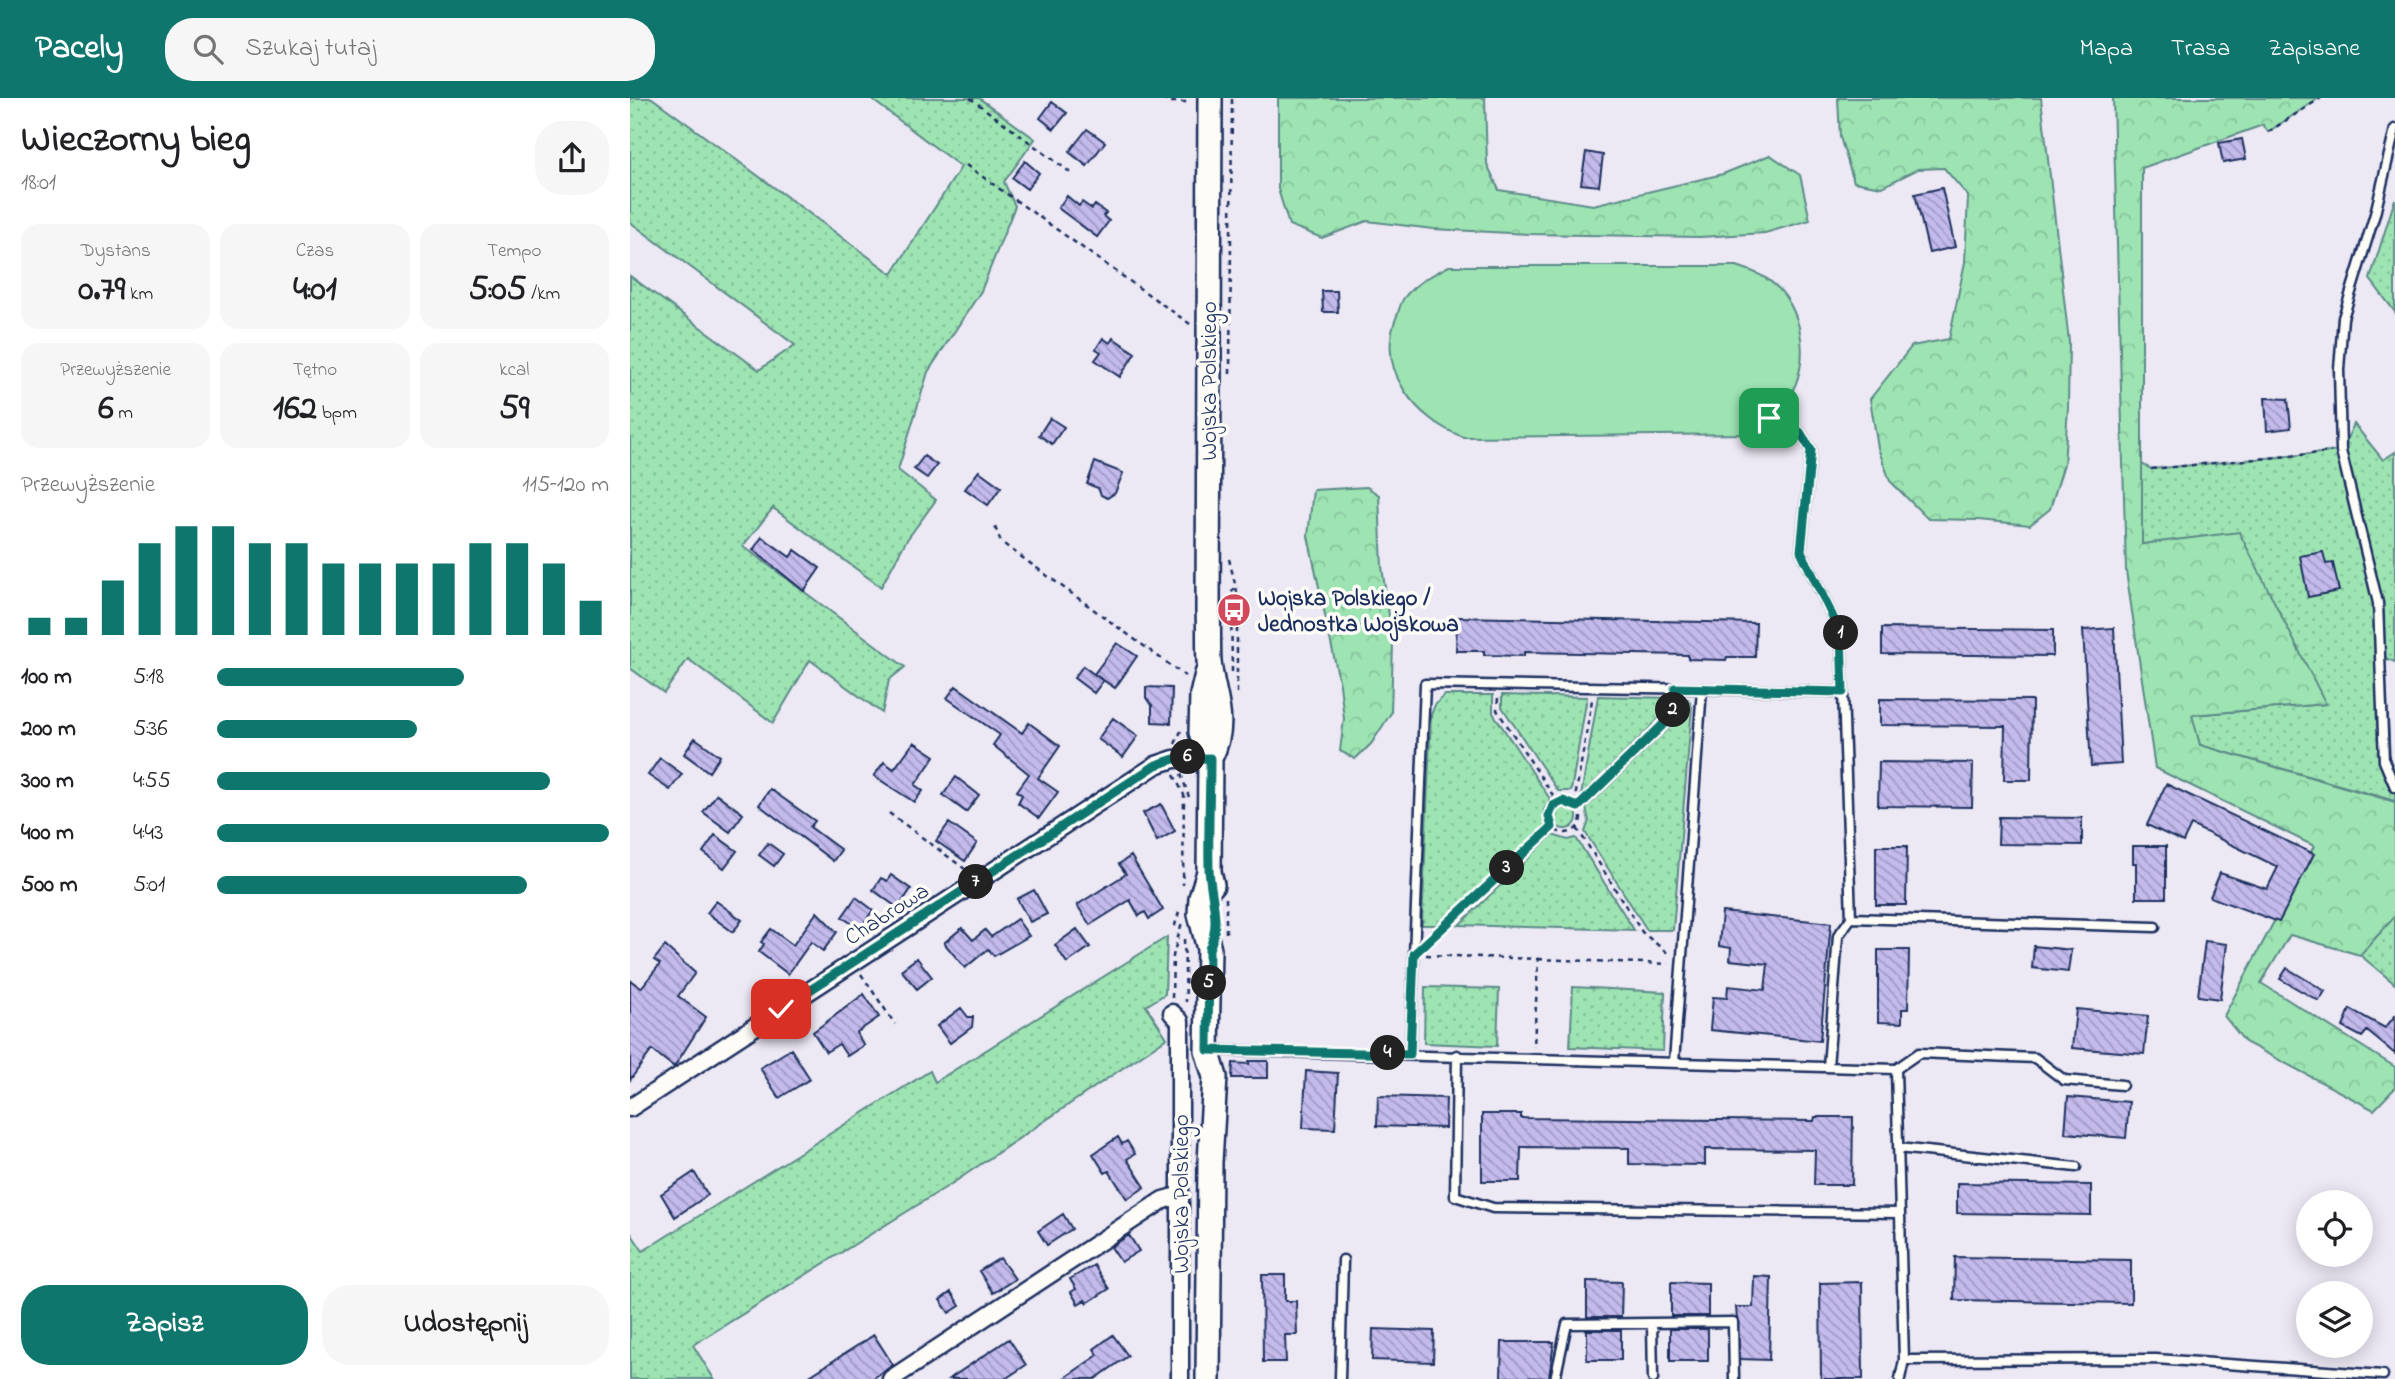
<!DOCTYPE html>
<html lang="pl">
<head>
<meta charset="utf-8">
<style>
  body { margin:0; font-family:"Indie Flower",sans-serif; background:#f6f6f6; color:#202124; height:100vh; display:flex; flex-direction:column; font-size:26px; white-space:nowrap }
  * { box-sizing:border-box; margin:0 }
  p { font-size:23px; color:#757577 }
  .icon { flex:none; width:38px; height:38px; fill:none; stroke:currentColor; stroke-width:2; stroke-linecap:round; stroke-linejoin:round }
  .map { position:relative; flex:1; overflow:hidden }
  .panel { display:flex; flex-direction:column; background:#fff; width:630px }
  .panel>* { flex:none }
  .buttons { position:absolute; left:1666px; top:1092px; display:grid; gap:14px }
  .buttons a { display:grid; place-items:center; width:77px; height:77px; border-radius:50%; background:#fff; box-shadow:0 4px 18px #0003; font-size:35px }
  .pin { position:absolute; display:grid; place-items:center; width:60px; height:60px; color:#fff; margin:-30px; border-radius:14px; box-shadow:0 4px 10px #0006 }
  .km { position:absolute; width:35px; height:35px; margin:-18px; border-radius:50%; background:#222; color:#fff; font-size:19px; line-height:35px; text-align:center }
  .round { display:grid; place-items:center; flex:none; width:74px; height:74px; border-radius:28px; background:#f6f6f6 }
  .head { display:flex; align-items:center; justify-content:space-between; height:119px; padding:0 21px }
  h1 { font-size:38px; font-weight:800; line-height:52px }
  .metrics { display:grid; grid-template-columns:repeat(3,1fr); gap:10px; height:119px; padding:7px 21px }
  .metrics div { display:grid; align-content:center; border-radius:18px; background:#f6f6f6; text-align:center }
  .metrics b { font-size:35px; font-weight:800 }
  .metrics small { font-size:19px; font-weight:400 }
  .metrics p { font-size:19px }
  .chart { height:196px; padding:14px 21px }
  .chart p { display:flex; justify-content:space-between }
  .chart svg { width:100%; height:126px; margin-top:7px; stroke:#0f766e; stroke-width:6 }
  .button { display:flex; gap:14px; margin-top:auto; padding:14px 21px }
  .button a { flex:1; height:80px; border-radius:28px; background:#0f766e; color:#fff; font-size:28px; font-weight:800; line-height:80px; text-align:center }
  .button a+a { background:#f6f6f6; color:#202124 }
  ul { padding:0 21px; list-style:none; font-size:23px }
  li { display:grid; grid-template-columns:112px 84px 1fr; align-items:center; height:52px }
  li i { height:18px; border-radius:9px; background:#0f766e }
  header { display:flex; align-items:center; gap:42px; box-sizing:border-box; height:98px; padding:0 35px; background:#0f766e; color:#fff }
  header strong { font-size:33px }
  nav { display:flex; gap:38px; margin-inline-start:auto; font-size:24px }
  .search { width:490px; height:63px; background:#f6f6f6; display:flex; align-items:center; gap:18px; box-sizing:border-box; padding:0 24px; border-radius:28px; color:#757577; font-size:26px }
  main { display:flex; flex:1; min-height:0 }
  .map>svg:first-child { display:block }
</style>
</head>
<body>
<header>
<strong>Pacely</strong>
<div class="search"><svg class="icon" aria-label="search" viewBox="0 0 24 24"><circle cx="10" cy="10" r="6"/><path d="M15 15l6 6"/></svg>Szukaj tutaj</div>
<nav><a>Mapa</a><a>Trasa</a><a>Zapisane</a></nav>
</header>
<main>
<section class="panel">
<div class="head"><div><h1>Wieczorny bieg</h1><p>18:01</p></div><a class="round"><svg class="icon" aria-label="share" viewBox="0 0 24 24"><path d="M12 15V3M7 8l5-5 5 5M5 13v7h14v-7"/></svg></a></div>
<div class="metrics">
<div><p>Dystans</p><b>0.79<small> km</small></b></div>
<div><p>Czas</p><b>4:01</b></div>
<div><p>Tempo</p><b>5:05<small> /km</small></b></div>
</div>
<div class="metrics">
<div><p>Przewyższenie</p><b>6<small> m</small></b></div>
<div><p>Tętno</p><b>162<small> bpm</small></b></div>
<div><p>kcal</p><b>59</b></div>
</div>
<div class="chart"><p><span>Przewyższenie</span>115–120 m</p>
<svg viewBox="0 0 160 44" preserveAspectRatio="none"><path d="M5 44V38M15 44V38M25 44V25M35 44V12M45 44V6M55 44V6M65 44V12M75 44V12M85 44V19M95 44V19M105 44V19M115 44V19M125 44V12M135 44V12M145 44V19M155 44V32"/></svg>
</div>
<ul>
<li><b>100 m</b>5:18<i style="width:63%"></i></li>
<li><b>200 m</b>5:36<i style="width:51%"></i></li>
<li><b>300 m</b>4:55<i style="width:85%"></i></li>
<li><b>400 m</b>4:43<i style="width:100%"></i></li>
<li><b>500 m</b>5:01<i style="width:79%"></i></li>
</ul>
<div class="button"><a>Zapisz</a><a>Udostępnij</a></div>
</section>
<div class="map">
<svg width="1765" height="1281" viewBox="0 0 1765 1281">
  <defs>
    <pattern id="grass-dots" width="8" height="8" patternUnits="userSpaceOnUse" patternTransform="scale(1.75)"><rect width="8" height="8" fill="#9de4b2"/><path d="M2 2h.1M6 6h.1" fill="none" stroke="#87c49c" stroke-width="1.8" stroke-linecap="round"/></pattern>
    <pattern id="forest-crowns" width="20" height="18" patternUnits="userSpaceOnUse" patternTransform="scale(1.75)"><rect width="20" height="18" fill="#9de4b2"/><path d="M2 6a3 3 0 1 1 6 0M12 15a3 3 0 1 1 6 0" fill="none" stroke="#87c49c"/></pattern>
    <pattern id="building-back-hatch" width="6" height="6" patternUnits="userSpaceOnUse" patternTransform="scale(1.75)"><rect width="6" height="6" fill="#c4bbec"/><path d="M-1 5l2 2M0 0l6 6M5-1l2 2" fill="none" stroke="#9e98c2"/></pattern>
  </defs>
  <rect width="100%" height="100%" fill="#ece8f4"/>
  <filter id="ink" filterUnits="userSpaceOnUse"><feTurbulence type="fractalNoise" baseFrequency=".0143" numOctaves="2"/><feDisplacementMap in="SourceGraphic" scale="14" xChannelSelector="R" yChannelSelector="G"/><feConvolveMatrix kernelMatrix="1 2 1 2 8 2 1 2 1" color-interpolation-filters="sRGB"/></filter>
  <g filter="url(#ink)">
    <!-- grass -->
    <path fill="url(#grass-dots)" stroke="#5c8a88" stroke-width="2" d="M0,0h22l240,176 69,-107 -91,-69h109l56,41 -31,43 11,24 -34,85 -53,81 -30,98 38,30 -30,41 -25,46 -108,-79 -30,38 162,121 -16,13 -7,33 -72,-53 -37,63 -85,-64 -24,34 -34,-25v-392l129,94 36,-25 -165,-123z
      M1765,101v113l-25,-33z
      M1724,326l29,36 12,-8v210l-10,-4 5,102 5,12v29l-195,-56 -9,-30 135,-11 -184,-159v-81l9,5 190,-18z
      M815,597h48v18l57,86 -6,11 2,16 -104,99h-20l9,-210 4,-10z
      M872,597l85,2 -16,94h-13l-56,-84z
      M968,598l72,2 -1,11 -88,87z
      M1052,601h6l4,8 -19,223h-26l-62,-98 4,-11 -3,-13 91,-88z
      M923 719a12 12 0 1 1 24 0a12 12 0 1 1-24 0Z
      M922,737l16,5 8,-2 58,92 -175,-5z
      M1765,818v68l-35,-29z
      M537,839l-2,57 -19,12 21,32 -211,143 -263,164 21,34h-84v-147l13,19 287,-180 5,11z
      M795,889l74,2 -2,57 -73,-3z
      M943,889l92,5 -2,59 -93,-4z"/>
    <!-- forest -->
    <path fill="url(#forest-crowns)" stroke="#5c8a88" stroke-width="2" d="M648,0h207l2,66 12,26 94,15 130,-31 47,-19 30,20 10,45 -45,13 -65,4 -171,-3 -96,-5 -66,-8 -45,17 -33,-13 -11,-36z
      M1208,0h203l28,244 -1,66 -4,56 -14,45 -20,16 -52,-5 -50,-1 -38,-38 -12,-33 -8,-49 42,-53 37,-7 16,-77 3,-66 -24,-28 -26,1 -36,18 -28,-5 -14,-45z
      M1483,0h206l-51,34 -5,-7 -121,43v376l97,-12 87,172 -134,11 8,30 195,57v114l-35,39 -70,-20 -29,48 134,84v21l-21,22 -129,-68 -21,-26 90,-170 -159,-78 -29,-197z
      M737,389l12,8 3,72 11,76 -2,70 -20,31 -16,15 -15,-8 4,-32 -4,-34 -32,-149 5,-46z"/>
    <!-- pitch -->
    <path fill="#9de4b2" stroke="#5c8a88" stroke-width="2" d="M819,168h288c8,3 18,6 25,10 39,21 50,78 30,116 -9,17 -28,29 -42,42l-287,3c-47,-18 -87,-66 -67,-119 3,-6 4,-15 8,-20 11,-15 30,-24 45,-32z"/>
    <!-- building -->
    <path fill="url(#building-back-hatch)" stroke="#1b2f5e" stroke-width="2" d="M422,4l15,11 -13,16 -14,-11z
      M457,31l18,13 -18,24 -18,-14z
      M1612,41l4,20 -23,4 -4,-20z
      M956,54l17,3 -4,31 -18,-2z
      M395,63l14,12 -12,16 -15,-11z
      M1312,90l13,59 -26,6 -14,-59z
      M437,98l12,10 3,-4 10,7 3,-4 11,8 -3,3 6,5 -12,16 -39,-29z
      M692,193h15l1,21h-15z
      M473,240l7,5 3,-5 22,15 -15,24 -25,-17 6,-8 -5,-3z
      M1635,300l23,1 3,29 -24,3z
      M420,320l14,9 -12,17 -13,-9z
      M294,358l13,9 -10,13 -13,-9z
      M465,364l28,11 -8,20 -8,5 -6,-3 -3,-7 -11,-4z
      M349,373l22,16 -13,18 -23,-16z
      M132,439l28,20 5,-7 25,18 -16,23 -51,-41z
      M1693,454l3,12 7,-1 6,28 -31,6 -8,-41z
      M827,519l299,6 -1,34h-28l-1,3 -38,-1v-4l-164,-3v4l-40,-1v-4h-28z
      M1252,530l171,2v26l-171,-2z
      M1484,530l7,136 -30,2 -8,-136z
      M487,545l20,13 -22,32 -21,-14z
      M453,568l20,15 -9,12 -20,-15z
      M326,588l66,47 7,-10 31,23 -22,32 20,14 -19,26 -21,-15 4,-8 -5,-4 12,-17 -36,-29 7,-10 -53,-37z
      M516,589l26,1 -1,35 -19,-1v-17l-6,-7z
      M1250,601l152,1 -1,80h-27l1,-54 -125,-1z
      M483,620l25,18 -15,21 -25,-18z
      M65,640l25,18 -11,16 -25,-18z
      M284,644l21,14 -20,29 8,6 -9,11 -40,-26 10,-14 10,7z
      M30,660l22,16 -12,16 -22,-15z
      M1249,664l94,1 -1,44 -94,-1z
      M326,679l23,18 -13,17 -23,-17z
      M1536,686l148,70 -35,68 -69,-25 10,-24 47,16 11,-22 -87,-42 -8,17 -36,-17z
      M140,691l45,32 -5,6 31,23 -8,11 -74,-56z
      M87,696l26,20 -13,18 -27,-20z
      M531,706l14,27 -18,10 -14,-28z
      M1369,719l83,1v27l-84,-1z
      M319,725l28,20 -12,18 -29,-20z
      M85,737l22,16 -13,17 -21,-16z
      M138,745l15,11 -9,12 -15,-11z
      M1246,748h31l-1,59h-30z
      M1503,748h33v52h-30v-35h-3z
      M501,758l32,54 -14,9 -4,-7 -6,4 -9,-16 -40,25 -13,-20 49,-31 -7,-10z
      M261,777l20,14 -13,19 -25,-18 8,-12 6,3z
      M404,792l13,24 -17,8 -13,-23z
      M226,799l17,13 -13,19 -18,-12z
      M86,803l26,19 -9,12 -26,-19z
      M187,814l20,20 -14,19 -12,-9 -23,32 -29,-22 5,-8 -3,-2 10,-13 22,16z
      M1092,814l109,11 -11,118 -110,-11 3,-33 14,1 1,-12 37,4 3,-26 -38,-4 1,-12 -12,-2z
      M387,821l12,17 -35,20 -6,-7 -23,19 -21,-25 18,-15 11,12 12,-10 6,7z
      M447,831l13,18 -23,16 -12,-18z
      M1575,843l22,3 -7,55 -22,-3z
      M35,848l30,27 -17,23 28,21 -32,50 -22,-17 -22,30v-100l11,8 19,-24 -6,-4z
      M1404,848l37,4 -3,22 -36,-4z
      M1248,852h31l-1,59h-6v14l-24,-1z
      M287,860l15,19 -15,12 -16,-19z
      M1657,870l38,23 -6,10 -39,-22z
      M234,896l15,23 -23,16 8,12 -17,11 -8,-12 -13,8 -13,-20z
      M331,910l7,9h5l-1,10 -22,16 -13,-17z
      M1446,911l72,7 -4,38 -72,-6z
      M1720,911l35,19 10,-12v38l-28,-23 -5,6 -19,-10z
      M161,951l19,30 -31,19 -19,-30z
      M619,963h19v17h-36l1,-15 16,1z
      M676,973l32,2 -3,56 -32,-1z
      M748,998l68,2 -1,30 -68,-2z
      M1438,999l61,5 -3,36 -61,-5z
      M852,1016h39v4l108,1 185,2 1,-4h38l-1,68h-38l1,-35 -110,-1v16l-76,-1v-16l-108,-1 -1,34h-38z
      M488,1039l4,7 5,-3 8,13 -8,5 18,28 -18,12 -18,-28 -4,2 -12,-19z
      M64,1074l14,23 -33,22 -14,-23z
      M1327,1085l134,2v30l-134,-2z
      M433,1116l9,15 -25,16 -9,-14z
      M499,1137l10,16 -18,11 -10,-15z
      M1325,1159l176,3v43l-177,-3z
      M370,1160l15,21 -22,14 -14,-22z
      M464,1167l15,24 -22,14 -2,-3 -7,4 -7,-12 5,-3 -6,-10z
      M632,1177h23v26h11l1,34h-12l1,27h-23z
      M1124,1178l17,1 -2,83 -29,-1 -4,-52h17z
      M957,1183l35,1 -1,35h-34z
      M1041,1184l37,1v33h-37z
      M1232,1184l1,97h-42l-1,-96z
      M321,1194l9,14 -11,7 -9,-13z
      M743,1231l61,2 -1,31 -61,-2z
      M1040,1231h38v32h-38z
      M957,1232h34v30h-34z
      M244,1237l19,30 -21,14h-67z
      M483,1237l15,21 -33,23h-32l35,-24 -4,-6z
      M379,1241l17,26 -21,14h-56z
      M872,1244h52l-5,36 -48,-1z"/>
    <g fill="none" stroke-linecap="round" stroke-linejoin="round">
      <!-- lane casing -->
      <g stroke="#1b2f5e" stroke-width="13">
        <path id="lane" d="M1765,31l-20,85 -32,104 -4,51 2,82 37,152 6,158 11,26
          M1139,320l31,14 11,18 -10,101 40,83 2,58
          M1221,820l304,9
          M580,952l686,19 8,291 -4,19
          M780,956l15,-370 277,5
          M827,957l-2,141 38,12 407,5
          M1044,964l28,-373 141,3 8,226 -13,18 -10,131
          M1266,971l23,-16 116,5 29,22 58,5
          M1268,1050l178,19
          M1022,1225l1,56
          M1274,1262l252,-1 227,16
          M710,1281l3,-119
          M925,1281l12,-55 166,-2 1,57"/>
      </g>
      <!-- street casing -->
      <g stroke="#1b2f5e" stroke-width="21">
        <path id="street" d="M542,915l8,8v358
          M0,1010l526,-343 18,-6 36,-1
          M261,1281l272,-179 18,-5"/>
      </g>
      <!-- secondary casing -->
      <g stroke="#1b2f5e" stroke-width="28">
        <path id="secondary" d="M577,576l-5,21 -1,37 9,26 -1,114 3,13
          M580,660c19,-37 2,-62 -1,-97 -1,-17 0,-34 -1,-50l2,-513
          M578,1281l2,-217 5,-85 -8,-27 2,-101 -9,-35 1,-16 8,-26"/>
      </g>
      <!-- path -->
      <path stroke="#1b2f5e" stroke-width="2.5" stroke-dasharray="5 5" stroke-linecap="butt" d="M340,0l101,75
        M532,0l9,4h18
        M1638,34l53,-34
        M336,67l224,159
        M600,276l2,-276
        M1521,371l180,-17
        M365,429l6,15 184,134
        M599,461l8,33v106
        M602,574l-1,-79 5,-6
        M868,600l-1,12 61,93
        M545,646l6,-13
        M551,676l8,23
        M544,677l10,20 -1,90
        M919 719a16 16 0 1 1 32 0a16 16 0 1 1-32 0Z
        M944,706l18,-104
        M948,709l94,-91 2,-16
        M259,715l76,56
        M947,730l65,104 28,23
        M549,814l-4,13 4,1
        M596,835v-36
        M554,841l2,63
        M796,846l126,-117
        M796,857l112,4 -4,88
        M908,861l130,5
        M231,876l34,50
        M542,900l1,-42 9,-34"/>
      <!-- lane -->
      <use href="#lane" stroke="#fdfcf7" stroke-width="8"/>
      <!-- street -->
      <use href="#street" stroke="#fdfcf7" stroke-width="16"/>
      <!-- secondary -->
      <use href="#secondary" stroke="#fdfcf7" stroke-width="23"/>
    </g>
  </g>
  <g fill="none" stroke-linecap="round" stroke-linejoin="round" filter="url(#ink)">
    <!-- route casing -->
    <g stroke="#fff" stroke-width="14">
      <path id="route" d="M151,911l375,-244 18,-6 36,-1c0,37 -2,74 -1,110 1,29 13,53 0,81l-1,101 202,4 4,-100 138,-127 -3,-11 4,-10 10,-5 15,6 94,-91 3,-28 168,4 -2,-58 -40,-83 10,-101 -11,-18 -31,-14"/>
    </g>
    <!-- route -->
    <use href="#route" stroke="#0f766e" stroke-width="9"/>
  </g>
  <!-- icons -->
  <defs>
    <g id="bus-disc" transform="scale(1.75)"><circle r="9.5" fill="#d1495b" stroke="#fdfcf7"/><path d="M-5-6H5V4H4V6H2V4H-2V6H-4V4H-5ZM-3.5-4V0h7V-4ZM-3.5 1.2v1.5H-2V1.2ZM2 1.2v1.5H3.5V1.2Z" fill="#fff"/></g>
  </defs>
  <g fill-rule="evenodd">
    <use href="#bus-disc" x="604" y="512"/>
  </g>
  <g text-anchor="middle" stroke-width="7" stroke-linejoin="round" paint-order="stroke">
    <!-- street labels -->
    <g font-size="23" fill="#1b2f5e" stroke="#fdfcf7">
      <text transform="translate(578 283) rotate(-90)" y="8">Wojska Polskiego</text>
      <text transform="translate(256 815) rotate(-33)" y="8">Chabrowa</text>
      <text transform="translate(550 1096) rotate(-90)" y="8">Wojska Polskiego</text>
    </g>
    <!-- poi labels -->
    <g font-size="23" font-weight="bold" fill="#1b2f5e" stroke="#fdfcf7" text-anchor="start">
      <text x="628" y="507">Wojska Polskiego /<tspan x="628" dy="26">Jednostka Wojskowa</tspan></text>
    </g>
  </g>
</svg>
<div class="buttons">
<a><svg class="icon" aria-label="locate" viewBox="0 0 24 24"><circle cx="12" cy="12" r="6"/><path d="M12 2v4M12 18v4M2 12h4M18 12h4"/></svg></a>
<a><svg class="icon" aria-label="layers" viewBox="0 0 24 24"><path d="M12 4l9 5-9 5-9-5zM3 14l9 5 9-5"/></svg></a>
</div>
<div class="pin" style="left:1139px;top:320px;background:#1e9e55"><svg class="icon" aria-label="arrive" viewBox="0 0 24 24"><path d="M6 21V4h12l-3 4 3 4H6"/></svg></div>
<div class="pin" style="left:151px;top:911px;background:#d93025"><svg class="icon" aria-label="check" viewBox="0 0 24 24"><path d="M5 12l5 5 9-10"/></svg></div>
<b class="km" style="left:1211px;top:535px">1</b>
<b class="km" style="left:1043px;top:612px">2</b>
<b class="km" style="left:877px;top:770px">3</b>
<b class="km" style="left:758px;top:955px">4</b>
<b class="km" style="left:579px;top:885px">5</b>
<b class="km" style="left:558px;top:659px">6</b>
<b class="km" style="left:346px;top:784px">7</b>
</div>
</main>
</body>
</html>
